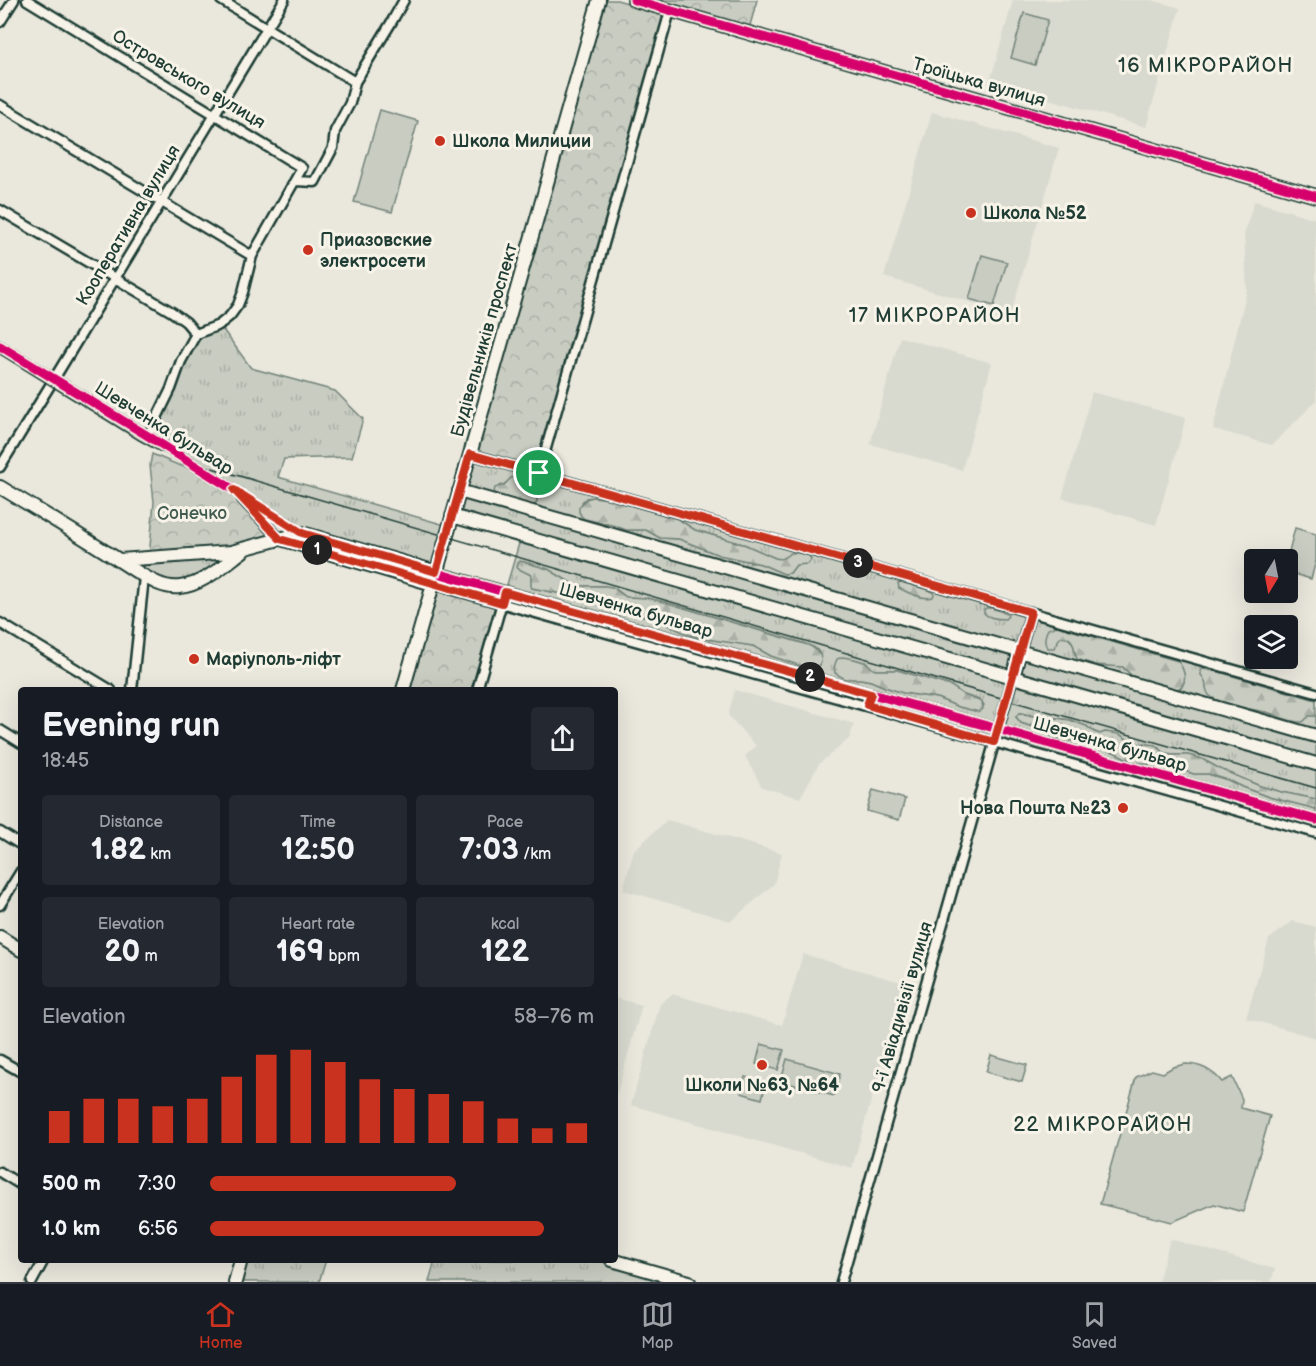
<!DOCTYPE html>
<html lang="en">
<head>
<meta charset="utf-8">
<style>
  body { margin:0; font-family:"Balsamiq Sans",sans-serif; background:#242831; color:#f1f3f6; height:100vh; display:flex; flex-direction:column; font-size:22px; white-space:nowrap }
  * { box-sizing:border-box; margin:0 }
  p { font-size:20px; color:#9ea1a6 }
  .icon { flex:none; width:33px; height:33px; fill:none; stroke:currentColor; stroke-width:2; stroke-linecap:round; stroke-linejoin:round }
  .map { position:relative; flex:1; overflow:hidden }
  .sheet { position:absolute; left:18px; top:687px; width:600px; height:576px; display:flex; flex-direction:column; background:#171b24; border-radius:6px; box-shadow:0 6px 24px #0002 }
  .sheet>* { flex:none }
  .needle { width:39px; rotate:190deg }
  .tools { position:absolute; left:1244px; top:549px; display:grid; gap:12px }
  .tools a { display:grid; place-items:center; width:54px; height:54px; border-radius:6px; background:#171b24; box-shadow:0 6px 24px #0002; font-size:30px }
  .pin { position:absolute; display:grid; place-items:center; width:51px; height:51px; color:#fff; margin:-26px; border:3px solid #fff; border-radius:50%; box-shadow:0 2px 6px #0007 }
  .km { position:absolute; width:30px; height:30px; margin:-15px; border-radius:50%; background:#222; color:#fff; font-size:16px; line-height:30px; text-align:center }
  .round { display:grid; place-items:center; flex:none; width:63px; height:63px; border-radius:6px; background:#242831 }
  .summary { display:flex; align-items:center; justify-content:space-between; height:102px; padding:0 24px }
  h1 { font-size:33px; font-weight:700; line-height:45px }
  .figures { display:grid; grid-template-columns:repeat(3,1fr); gap:9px; height:102px; padding:6px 24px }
  .figures div { display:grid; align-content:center; border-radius:6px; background:#242831; text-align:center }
  .figures b { font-size:30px; font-weight:700 }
  .figures small { font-size:16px; font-weight:400 }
  .figures p { font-size:16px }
  .chart { height:168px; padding:12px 24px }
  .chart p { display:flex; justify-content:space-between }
  .chart svg { width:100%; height:108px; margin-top:6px; stroke:#c8321e; stroke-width:6 }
  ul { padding:0 24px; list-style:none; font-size:20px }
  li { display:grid; grid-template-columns:96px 72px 1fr; align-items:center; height:45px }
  li i { height:15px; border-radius:8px; background:#c8321e }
  .tab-bar { display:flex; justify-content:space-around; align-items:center; height:84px; border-top:2px solid #363941; background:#171b24; font-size:16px; color:#9ea1a6 }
  .tab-bar a { display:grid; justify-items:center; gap:3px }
  .tab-bar .on { color:#c8321e }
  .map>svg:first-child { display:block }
</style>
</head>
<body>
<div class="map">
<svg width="1316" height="1282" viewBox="0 0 1316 1282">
  <defs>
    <pattern id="grass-tufts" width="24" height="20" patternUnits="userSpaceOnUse" patternTransform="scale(1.5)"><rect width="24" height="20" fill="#c8ccc1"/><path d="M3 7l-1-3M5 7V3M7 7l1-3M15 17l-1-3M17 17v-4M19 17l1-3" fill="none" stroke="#abb0a6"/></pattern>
    <pattern id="forest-firs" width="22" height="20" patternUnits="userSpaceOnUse" patternTransform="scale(1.5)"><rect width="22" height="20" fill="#c8ccc1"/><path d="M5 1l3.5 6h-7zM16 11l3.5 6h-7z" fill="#abb0a6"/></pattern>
    <pattern id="park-crowns" width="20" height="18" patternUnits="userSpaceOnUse" patternTransform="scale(1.5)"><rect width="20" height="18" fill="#c8ccc1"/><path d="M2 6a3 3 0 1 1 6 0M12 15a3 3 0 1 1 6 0" fill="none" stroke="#abb0a6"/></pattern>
  </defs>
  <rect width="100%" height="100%" fill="#eae8dd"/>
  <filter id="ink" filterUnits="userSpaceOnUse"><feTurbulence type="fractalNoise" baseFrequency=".0167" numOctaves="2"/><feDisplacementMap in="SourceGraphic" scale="12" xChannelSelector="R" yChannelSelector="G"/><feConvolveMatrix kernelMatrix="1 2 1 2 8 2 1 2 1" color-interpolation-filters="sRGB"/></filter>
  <g filter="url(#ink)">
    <!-- built -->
    <path fill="#d9dacf" d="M1013,0h139l28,8 -34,119 -156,-45z
      M932,112l127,36 -48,166 -127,-37z
      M1254,201l62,18v182l-44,44 -59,-16 34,-139 -3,-55z
      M900,337l92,26 -30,107 -92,-26z
      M1092,392l94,26 -30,107 -94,-27z
      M735,690l119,34 -5,15 -30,25 -19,34 -38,-11 -17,-31 11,-10 -28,-31z
      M667,820l115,33 -8,31 -43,37 -108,-31 11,-40z
      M1293,921l23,6v111l-70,-20 23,-79z
      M803,954l101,29 -52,185 -221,-63 29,-101 12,-10 110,31z
      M615,998l27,7 -27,95z
      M1170,1239l105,30 -4,13h-113z"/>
    <!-- grass -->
    <path fill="url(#grass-tufts)" stroke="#74847a" stroke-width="1.5" fill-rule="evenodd" d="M221,327l30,41 84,23 28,28 -11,38 -68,2 -6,18 167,48 -12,42 -129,-38 -153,-94 32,-73 15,-26z
      M473,459l554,157 -9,31 -554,-159zM516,477c7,2 13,7 20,9 2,5 -1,10 1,15l-9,4 -26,-7 -2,-12c7,-2 10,-7 16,-9zM593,497l16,2 69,20 17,11 51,15 29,13 5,1 5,-1 19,6 -8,1 -6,8 -6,1 -23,-10 -42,-9 -40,-16 -19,-1 -14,-8h-20l-10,-4 -31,-7 -3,-17 4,-4zM908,583l21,7 -13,5 -17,-7z
      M462,495l554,159 -5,19 -554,-159z
      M520,540l488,140 -12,45 -490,-137zM524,562l24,7 28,17h29l12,4 9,7 21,1 17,4 132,39c13,4 28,6 24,24l-13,2 -36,-11 -18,-10 -22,-4 -20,-2 -24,-6 -27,-13 -41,-13 -31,-9 -56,-11 -1,-13 -8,-5zM854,659l13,4 4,5 4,2h22l54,16 13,9 15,5 3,2 2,3 -5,7 -20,-5 -22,-9 -34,-5 -18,-6 -14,-6 -10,-2h-9z
      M232,555l-41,26 -30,1 -18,-14 2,-3 10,-2z
      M456,581l46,13 -2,6 -46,-13z
      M507,595l225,63 -2,7 -225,-63z
      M1033,617l283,80v3l-83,-24 -32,-6c-1,4 2,7 5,10v7l16,14 27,8 17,3 26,9 20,-6 4,1v16l-292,-83zM1057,626l117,34c9,5 14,18 7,28h-9l-29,-8 -11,-4 -9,-9 -5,-2 -17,1 -17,-4 -9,-7c0,-9 -4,-20 -15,-18l-2,3z
      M1022,656l294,84v20l-299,-86z
      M737,660l56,15 -2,7 -56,-16z
      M798,676l69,19 -1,7 -70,-19z
      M1015,681l301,87v31l-35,-7 -21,-6 -40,-17 -18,-10 -14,-4h-15l-7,-1 -7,-6 -26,-5 -15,-9 -13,-2 -5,2 -5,-2 -9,-6 -16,-6 -14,-2 -9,1 -26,-6h-2l-3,4 5,6 21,7 8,5 44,10 20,7 20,10 38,5 22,7h14l20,6 14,7 27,10 45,11 2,1v7l-314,-89z
      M1126,769l190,54v7l-192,-54z
      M245,1260h81l-7,22h-81z
      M435,1260h161l78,22h-245z"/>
    <!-- forest -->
    <path fill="url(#forest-firs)" stroke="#74847a" stroke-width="1.5" d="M516,477l21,11 -1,6 1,7 -3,5c-10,-2 -33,-7 -40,-14l1,-4 9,-3 7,-7z
      M593,497l16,2 69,20 17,11 51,15 29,13c8,2 8,0 14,-4 6,-3 14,0 20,1l2,5 -3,4 -12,1 -6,8 -6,1 -23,-10 -42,-9 -40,-16 -19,-1 -14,-8h-20l-10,-4 -31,-7 -3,-2 -3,-5v-5l7,-8z
      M520,561l28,8 28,17h29l7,1 14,10 21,1 17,4 144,43c16,6 20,25 -1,23l-36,-12 -18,-10 -53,-8 -13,-4 -27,-13 -41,-13 -31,-9 -56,-11 -1,-2v-11l-14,-7 1,-5z
      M901,582l28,8 5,4 -1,3c-11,3 -25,-4 -34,-9l-1,-5z
      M987,608h6l14,6 1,2 -3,3c-7,0 -17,-1 -21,-6v-4z
      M1057,626l121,35c6,8 11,22 0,28l-6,-1 -40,-12 -9,-9 -28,-2 -18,-6c-4,-9 -1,-24 -17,-22l-6,11h-6c-5,-5 -3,-13 0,-19z
      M843,657l11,2 13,4 4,5 4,2h22l54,16 13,9 18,7 1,7 -4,3 -20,-5 -22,-9 -34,-5 -18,-6 -14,-6 -10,-2h-16l-10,-6 -1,-6 3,-8z
      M1203,669l16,3 97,28v16h-7l-6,6c-13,1 -25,-7 -37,-10 -15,-3 -44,-7 -56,-16 -7,-7 -1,-13 -9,-21v-5z
      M1019,713l28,6 9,-1 14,2 16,6 8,6 6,2 5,-2 14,2 14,9 6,2 5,-2 11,2 11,9 7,1h15l14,4 18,10 40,17 21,6 35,7v10l-47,-12 -27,-10 -14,-7 -20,-6h-14l-22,-7 -38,-5 -20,-10 -20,-7 -32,-6 -12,-4 -8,-5 -21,-7 -5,-6z"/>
    <!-- park -->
    <path fill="url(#park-crowns)" stroke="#74847a" stroke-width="1.5" d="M603,0h14l49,14 -129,455 -62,-18z
      M647,0h110l-8,29z
      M152,454l26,11 20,5 34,22 43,46 -29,8 -97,12 5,-56 -4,-37z
      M435,589l63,18 -24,83h-67z"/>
    <!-- garden -->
    <path fill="#c8ccc1" stroke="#74847a" stroke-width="1.5" d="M1024,13l24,7 -13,45 -24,-7z
      M380,110l38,11 -26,91 -38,-10z
      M982,255l25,7 -13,44 -25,-7z
      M1295,528l21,6v27l-5,18 -24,-7v-13z
      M873,790l32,9 -6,21 -32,-9z
      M761,1044l23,6 -6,20 -22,-6z
      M991,1055l36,10 -5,17 -36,-10z
      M787,1059l53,15 -6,22 -53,-15z
      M1185,1064c16,0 27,6 37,18l10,-5 10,22 -1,9 29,8 -27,96 -29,-8 -42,18 -72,-18 36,-127 16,-7 11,3 10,-6z
      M745,1077l21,6 -4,16 -21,-6z"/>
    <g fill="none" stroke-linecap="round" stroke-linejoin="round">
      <!-- street casing -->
      <g stroke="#1f3d34" stroke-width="13">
        <path id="street" d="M27,0l275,168 -50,88 -9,36 -5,13 -8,11 -11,9 -23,9 -15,27 -10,28 -23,47
          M221,0l134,82
          M0,22l14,-22
          M0,105l252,151
          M295,181l20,1 18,-34 2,-17 15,-28 5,-21 36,-59 13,-23
          M0,210l172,102 14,10 10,12
          M0,346l148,90 154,97
          M470,454l846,239
          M0,467l54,-88 230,-379
          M539,473l131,-462
          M242,499l38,40
          M436,572l562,157 318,91
          M433,584l883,249
          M0,623l111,67
          M1020,651l11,-39
          M132,690l12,-113
          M477,690l28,-98
          M0,730l21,13
          M0,832l21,13
          M0,905l21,-34
          M0,1060l21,12
          M0,1172l21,13
          M32,1282l12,-22
          M841,1282l172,-605"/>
      </g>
      <!-- secondary casing -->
      <g stroke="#1f3d34" stroke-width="16">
        <path id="secondary" d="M634,0l682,196
          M0,487c35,21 71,43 106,65 17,10 33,23 51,31 7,3 15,5 23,4 23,-2 45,-23 63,-36
          M459,491l857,245
          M452,516l864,248
          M281,539l152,45
          M120,560l111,-8 71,-19 134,39
          M1013,677l7,-26
          M403,690l196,-690
          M0,937l21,13
          M612,1260l77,22
          M235,1282l6,-22"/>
      </g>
      <!-- street -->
      <use href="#street" stroke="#f7f3e8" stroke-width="8"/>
      <!-- secondary -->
      <use href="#secondary" stroke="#f7f3e8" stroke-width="12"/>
      <!-- tram -->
      <path stroke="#1f3d34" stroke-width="1.5" d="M0,354l139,86 20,11 22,8 813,237 322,92"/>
      <!-- cycleway casing -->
      <g stroke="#f7f3e8" stroke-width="13">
        <path id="cycleway" d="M634,0l682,196
          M0,346l148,90 154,97 152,45 544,151 318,91"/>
      </g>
      <!-- cycleway -->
      <use href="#cycleway" stroke="#d6006c" stroke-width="9"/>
    </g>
  </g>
  <g fill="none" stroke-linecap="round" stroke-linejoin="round" filter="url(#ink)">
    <!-- route casing -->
    <g stroke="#fff" stroke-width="12">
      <path id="route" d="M470,454l561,158 -37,130 -127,-37 4,-11 -366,-102 -3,11 -222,-64 -46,-49 68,43 134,39z"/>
    </g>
    <!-- route -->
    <use href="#route" stroke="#c8321e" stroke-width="8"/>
  </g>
  <!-- markers -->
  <g fill="#c8321e" stroke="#f7f3e8" stroke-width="2">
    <circle cx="440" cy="141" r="6"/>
    <circle cx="971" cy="213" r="6"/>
    <circle cx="308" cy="250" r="6"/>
    <circle cx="194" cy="659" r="6"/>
    <circle cx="1123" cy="808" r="6"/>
    <circle cx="762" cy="1065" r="6"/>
  </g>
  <g text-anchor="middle" stroke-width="6" stroke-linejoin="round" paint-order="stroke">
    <!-- street labels -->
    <g font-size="18" fill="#1f3d34" stroke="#f7f3e8">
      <text transform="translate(189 79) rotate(31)" y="6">Островського вулиця</text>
      <text transform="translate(979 82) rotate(16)" y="6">Троїцька вулиця</text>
      <text transform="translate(128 225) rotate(-59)" y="6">Кооперативна вулиця</text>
      <text transform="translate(484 340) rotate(-74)" y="6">Будівельників проспект</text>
      <text transform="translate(164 428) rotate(32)" y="6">Шевченка бульвар</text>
      <text transform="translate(636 610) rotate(16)" y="6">Шевченка бульвар</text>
      <text transform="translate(1110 744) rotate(16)" y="6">Шевченка бульвар</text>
      <text transform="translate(902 1007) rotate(-74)" y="6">9-ї Авіадивізії вулиця</text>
    </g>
    <!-- poi labels -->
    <g font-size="18" font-weight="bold" fill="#1f3d34" stroke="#f7f3e8" text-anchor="start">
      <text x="452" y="147">Школа Милиции</text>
      <text x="983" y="219">Школа №52</text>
      <text x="320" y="246">Приазовские<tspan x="320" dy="21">электросети</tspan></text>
      <text x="206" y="665">Маріуполь-ліфт</text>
      <text x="1111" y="814" text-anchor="end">Нова Пошта №23</text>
      <text x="762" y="1091" text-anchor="middle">Школи №63, №64</text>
    </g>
    <!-- park labels -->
    <g font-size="18" fill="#415a50" stroke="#f7f3e8">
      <text x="192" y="519">Сонечко</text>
    </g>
    <!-- neighbourhood labels -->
    <g font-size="20" letter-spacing="1.5" fill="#1f3d34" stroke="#f7f3e8">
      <text x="1206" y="72">16 МІКРОРАЙОН</text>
      <text x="935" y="322">17 МІКРОРАЙОН</text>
      <text x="1103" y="1131">22 МІКРОРАЙОН</text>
    </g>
  </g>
</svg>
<div class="tools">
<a><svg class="needle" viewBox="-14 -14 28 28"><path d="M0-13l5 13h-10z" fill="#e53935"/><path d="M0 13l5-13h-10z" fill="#9ea1a6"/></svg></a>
<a><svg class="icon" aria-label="layers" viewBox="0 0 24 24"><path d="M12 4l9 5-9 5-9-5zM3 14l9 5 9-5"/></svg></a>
</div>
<div class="pin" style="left:539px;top:473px;background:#1e9e55"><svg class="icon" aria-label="arrive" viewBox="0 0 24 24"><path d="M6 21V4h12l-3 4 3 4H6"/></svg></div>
<b class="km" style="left:317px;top:550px">1</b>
<b class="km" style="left:810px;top:677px">2</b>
<b class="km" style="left:858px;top:563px">3</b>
<section class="sheet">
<div class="summary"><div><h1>Evening run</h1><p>18:45</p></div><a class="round"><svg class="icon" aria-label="share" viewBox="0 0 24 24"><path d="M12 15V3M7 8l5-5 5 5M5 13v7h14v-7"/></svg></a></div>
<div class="figures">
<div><p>Distance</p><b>1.82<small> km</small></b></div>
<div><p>Time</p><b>12:50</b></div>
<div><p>Pace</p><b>7:03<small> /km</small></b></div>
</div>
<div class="figures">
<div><p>Elevation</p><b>20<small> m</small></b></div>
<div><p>Heart rate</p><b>169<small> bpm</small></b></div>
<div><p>kcal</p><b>122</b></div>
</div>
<div class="chart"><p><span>Elevation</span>58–76 m</p>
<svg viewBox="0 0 160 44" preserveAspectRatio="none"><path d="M5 44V31M15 44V26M25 44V26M35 44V29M45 44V26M55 44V17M65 44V8M75 44V6M85 44V11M95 44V18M105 44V22M115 44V24M125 44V27M135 44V34M145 44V38M155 44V36"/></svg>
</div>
<ul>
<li><b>500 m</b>7:30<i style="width:64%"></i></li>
<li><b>1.0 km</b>6:56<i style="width:87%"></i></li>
</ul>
</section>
</div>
<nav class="tab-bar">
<a class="on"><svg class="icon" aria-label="home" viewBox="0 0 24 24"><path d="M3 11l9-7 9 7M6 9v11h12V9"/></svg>Home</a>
<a><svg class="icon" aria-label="map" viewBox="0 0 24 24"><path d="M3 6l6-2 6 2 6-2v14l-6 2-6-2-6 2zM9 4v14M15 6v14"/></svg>Map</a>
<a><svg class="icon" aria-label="saved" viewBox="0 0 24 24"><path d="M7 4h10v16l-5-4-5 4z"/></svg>Saved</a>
</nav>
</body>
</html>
